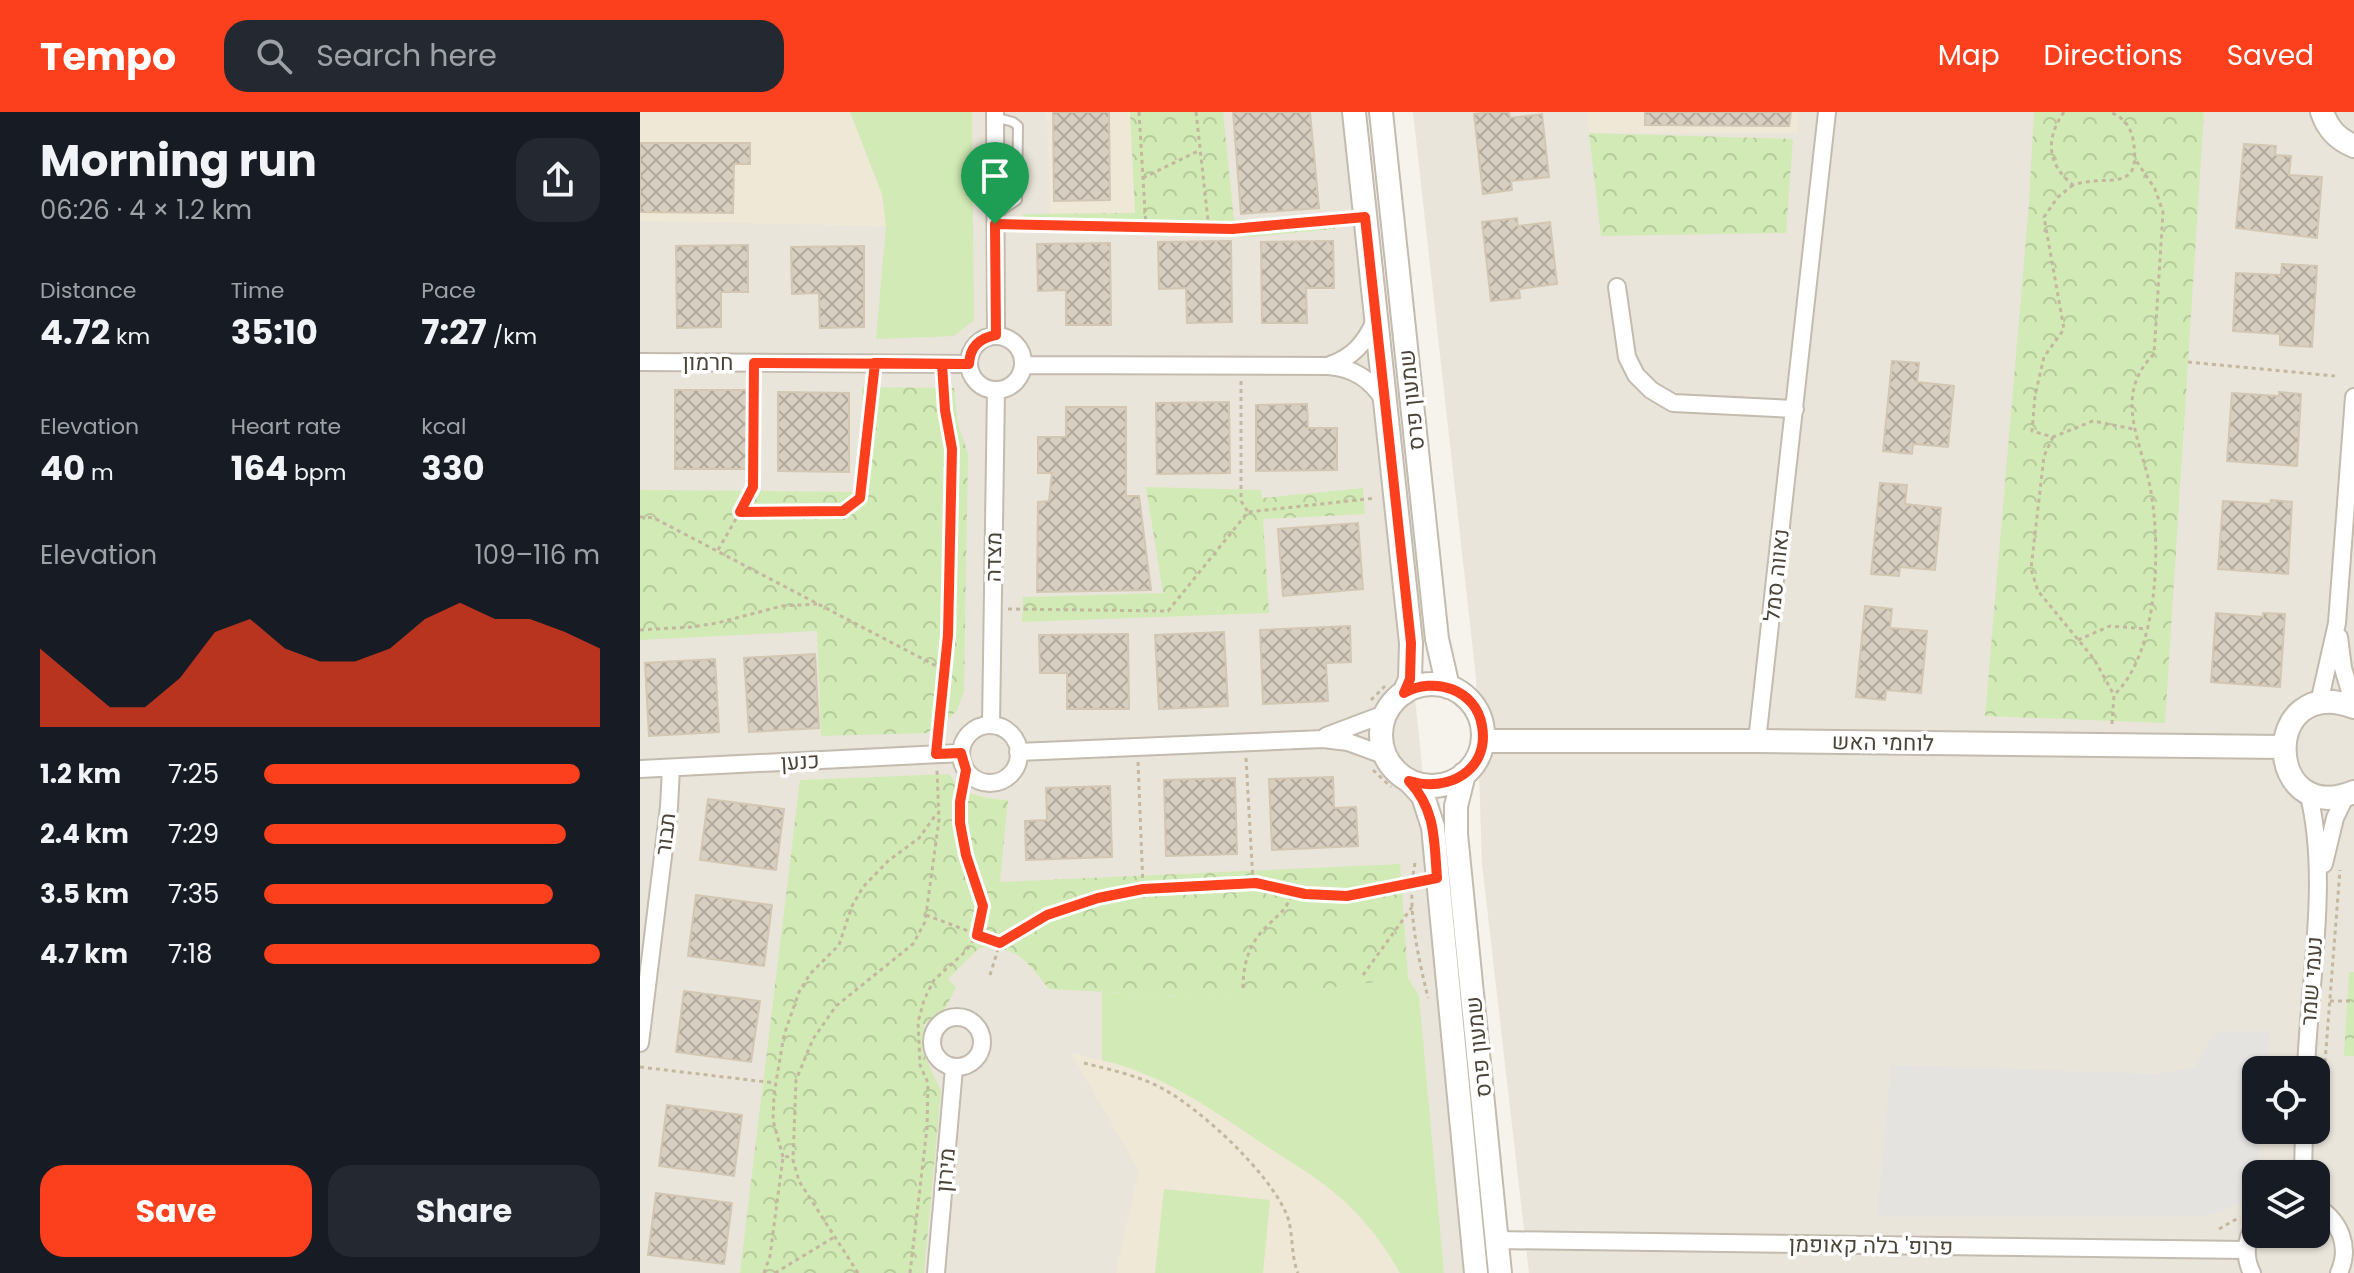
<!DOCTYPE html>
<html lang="en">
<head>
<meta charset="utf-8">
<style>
  body { margin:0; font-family:Poppins,Heebo,sans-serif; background:#242831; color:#f1f3f6; height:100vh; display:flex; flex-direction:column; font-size:30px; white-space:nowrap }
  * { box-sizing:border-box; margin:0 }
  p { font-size:26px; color:#9ea1a6 }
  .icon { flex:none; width:44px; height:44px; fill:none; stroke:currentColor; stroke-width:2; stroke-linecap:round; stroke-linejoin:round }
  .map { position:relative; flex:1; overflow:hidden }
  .panel { display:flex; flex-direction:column; background:#171b24; width:640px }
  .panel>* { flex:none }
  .controls { position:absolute; left:1602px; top:944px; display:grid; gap:16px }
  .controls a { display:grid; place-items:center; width:88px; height:88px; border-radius:16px; background:#171b24; box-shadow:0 2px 6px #0004; font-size:40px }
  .pin { position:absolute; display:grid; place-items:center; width:68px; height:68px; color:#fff; margin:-82px -34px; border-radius:50% 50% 50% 0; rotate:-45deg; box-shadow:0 0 8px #0007 }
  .pin .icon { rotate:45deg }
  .round { display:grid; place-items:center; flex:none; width:84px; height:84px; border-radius:24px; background:#242831 }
  .overview { display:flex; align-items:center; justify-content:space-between; height:136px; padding:0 40px }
  h1 { font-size:44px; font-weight:700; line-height:60px }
  .metrics { display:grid; grid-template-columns:repeat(3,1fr); gap:12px; height:136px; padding:8px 40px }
  .metrics div { display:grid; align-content:center }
  .metrics b { font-size:34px; font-weight:700 }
  .metrics small { font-size:22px; font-weight:400 }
  .metrics p { font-size:22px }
  .chart { height:224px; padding:16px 40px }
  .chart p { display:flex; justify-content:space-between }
  .chart svg { width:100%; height:144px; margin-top:8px; fill:#fc3f1d; opacity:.7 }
  .cta { display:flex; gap:16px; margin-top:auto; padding:16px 40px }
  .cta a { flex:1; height:92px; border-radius:24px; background:#fc3f1d; color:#fff; font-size:32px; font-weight:700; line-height:92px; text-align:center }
  .cta a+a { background:#242831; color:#f1f3f6 }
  ul { padding:0 40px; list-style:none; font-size:26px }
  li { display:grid; grid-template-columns:128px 96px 1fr; align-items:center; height:60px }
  li i { height:20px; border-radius:10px; background:#fc3f1d }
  header { display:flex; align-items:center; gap:48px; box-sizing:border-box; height:112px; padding:0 40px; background:#fc3f1d; color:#fff }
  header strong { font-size:38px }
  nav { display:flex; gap:44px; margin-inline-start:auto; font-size:28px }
  .search { width:560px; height:72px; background:#242831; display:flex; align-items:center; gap:20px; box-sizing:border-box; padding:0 28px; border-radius:24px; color:#9ea1a6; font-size:30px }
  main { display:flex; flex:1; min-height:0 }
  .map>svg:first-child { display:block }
</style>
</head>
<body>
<header>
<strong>Tempo</strong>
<div class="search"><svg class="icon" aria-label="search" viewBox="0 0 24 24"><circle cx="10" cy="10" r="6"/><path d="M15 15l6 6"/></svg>Search here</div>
<nav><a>Map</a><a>Directions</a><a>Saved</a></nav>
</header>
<main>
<section class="panel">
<div class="overview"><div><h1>Morning run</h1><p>06:26 · 4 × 1.2 km</p></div><a class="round"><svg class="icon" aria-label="share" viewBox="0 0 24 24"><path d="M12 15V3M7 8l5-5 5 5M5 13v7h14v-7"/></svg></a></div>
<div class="metrics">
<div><p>Distance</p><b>4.72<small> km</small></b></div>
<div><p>Time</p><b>35:10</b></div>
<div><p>Pace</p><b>7:27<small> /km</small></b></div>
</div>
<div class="metrics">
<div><p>Elevation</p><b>40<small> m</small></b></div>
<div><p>Heart rate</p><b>164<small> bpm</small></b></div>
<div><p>kcal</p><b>330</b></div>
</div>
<div class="chart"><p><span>Elevation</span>109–116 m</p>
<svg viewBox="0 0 160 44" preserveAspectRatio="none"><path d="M0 44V20L10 29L20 38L30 38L40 29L50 15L60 11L70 20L80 24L90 24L100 20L110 11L120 6L130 11L140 11L150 15L160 20V44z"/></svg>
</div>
<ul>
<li><b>1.2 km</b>7:25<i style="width:94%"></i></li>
<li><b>2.4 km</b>7:29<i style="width:90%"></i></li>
<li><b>3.5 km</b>7:35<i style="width:86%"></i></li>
<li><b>4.7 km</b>7:18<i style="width:100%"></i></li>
</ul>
<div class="cta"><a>Save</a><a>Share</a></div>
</section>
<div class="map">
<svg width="1714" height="1161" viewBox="0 0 1714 1161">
  <defs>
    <pattern id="park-crowns" width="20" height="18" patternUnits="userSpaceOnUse" patternTransform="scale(2)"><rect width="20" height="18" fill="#d2eab5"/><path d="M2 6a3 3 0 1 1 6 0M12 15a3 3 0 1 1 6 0" fill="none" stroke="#b6ca9c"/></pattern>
    <pattern id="building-cross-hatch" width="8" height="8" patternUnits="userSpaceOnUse" patternTransform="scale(2)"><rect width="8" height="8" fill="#d8cfc1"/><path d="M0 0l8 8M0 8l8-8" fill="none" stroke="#b1aa9e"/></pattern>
  </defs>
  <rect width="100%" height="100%" fill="#f6f3ec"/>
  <!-- residential -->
  <path fill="#eae5da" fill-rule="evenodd" d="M0,0h715l119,1161h-834z
    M773,0h941v1161h-825l-47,-409 -6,-186zM1616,958h60v60h-60zM1616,1062h60v60h-60z"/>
  <!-- education -->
  <path fill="#efe8d6" d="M0,0h210l32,82 4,32 -246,-5z
    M407,0h83l6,102h-86z
    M947,0h211l-1,21h-208z
    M431,941l54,13 50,20 129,84 39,29 42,47 15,27h-284l23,-102z"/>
  <!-- grass -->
  <path fill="#d2eab5" d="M210,0h122l2,208 -20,16 -78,3 10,-113 -4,-32z
    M768,866l11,18 25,277h-44c-15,-27 -33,-51 -56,-72 -22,-21 -50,-37 -75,-53 -55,-37 -102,-72 -167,-88v-68l137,7z
    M524,1077l106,11 -7,73h-108z"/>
  <!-- park -->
  <path fill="url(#park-crowns)" d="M490,0h93l11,108 99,-6 2,15 -85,8 -227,-6v-17l112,-1z
    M1394,0h170l-39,611 -180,-7 44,-512z
    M949,21l204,6 -7,94 -185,3z
    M222,275l92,1 4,35 10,31 -4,238 -8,20 -29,21 -106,3 -4,-105 -177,9v-150l222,2z
    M506,375l115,3 1,8 101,-10 2,26 -102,5 6,94 -247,9 1,-25 140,-4z
    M309,662c14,21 35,25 59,26l-8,82 400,-18 8,114 -169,21 -190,-10c-23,-28 -31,-44 -70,-41l-31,31 8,8 -10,20 -22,18 -1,27 18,39 -17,182h-184l60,-493z
    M1709,860h5v84h-10z"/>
  <!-- parking -->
  <path fill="#e5e3e0" d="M1576,919h54l-4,39h-10v60h5l-6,57 -12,13 -31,15 -43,2h-292l14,-152 267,9 36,-6z"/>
  <!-- building -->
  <path fill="url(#building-cross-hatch)" stroke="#d3c7b4" stroke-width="2" d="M413,0h56l1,88 -56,1z
    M593,0h77l9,96 -78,6z
    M853,0h16l1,6 32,-4 7,63 -38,4 1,9 -29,4 -9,-80z
    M1005,0h146l-2,14 -144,-1z
    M0,31h110v21h-16l-1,49 -93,-1z
    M1604,32l32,2 -1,9 16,1 -2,19 33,2 -5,61 -81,-10z
    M877,106l1,8 32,-4 7,62 -38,5 1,9 -29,3 -9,-79z
    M591,129l1,81 -45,1 -1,-35 -27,1 -1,-47z
    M693,129l1,47h-28l1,35h-45l-1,-81z
    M470,131l1,82h-45v-35l-28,1 -1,-47z
    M108,133v47h-27v35l-44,1 -1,-82z
    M224,134v81l-44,1 -1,-35 -27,1 -1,-47z
    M1642,152l35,2 -5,81 -32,-2v-11l-47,-3 3,-58 45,2z
    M1252,249l27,2 -2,19 37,4 -6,61 -35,-3 -1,10 -29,-3z
    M35,278h71v79h-71z
    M138,280l71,1v79l-71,-1z
    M1639,280l22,2 -4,72 -70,-5 5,-68 47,3z
    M589,290l1,71 -73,1 -1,-71z
    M667,292l1,24h29v42l-81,1v-66z
    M426,295h60v89h13l12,94 -114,2 1,-90 11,-1 3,-28h-14v-36h28z
    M1240,371l27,2 -2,19 36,4 -6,62 -35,-3 -1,9 -28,-2z
    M1631,388l21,2 -4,72 -70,-5 5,-68 47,3z
    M718,411l5,66 -80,7 -5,-67z
    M1225,494l27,3 -2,19 37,3 -6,62 -35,-3 -1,10 -29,-3z
    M1576,501l47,4v-4l22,1 -5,73 -69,-5z
    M710,514l1,36 -25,1 2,38 -65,3 -3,-74z
    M584,520l4,74 -69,3 -4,-74z
    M488,522l1,75h-62v-36h-27l-1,-38z
    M175,542l4,74 -70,4 -5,-74z
    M75,547l4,73 -70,4 -4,-73z
    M693,665l1,31 22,-1 2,39 -86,4 -3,-71z
    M595,666l2,76 -71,2 -2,-76z
    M470,674l2,71 -86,3 -1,-39 22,-1 -1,-32z
    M68,687l76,10 -8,61 -76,-10z
    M56,783l76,10 -8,61 -76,-10z
    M44,879l76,10 -9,61 -75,-10z
    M27,993l75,10 -8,61 -75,-10z
    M16,1081l76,10 -8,61 -76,-9z"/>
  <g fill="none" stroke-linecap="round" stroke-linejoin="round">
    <!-- service casing -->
    <g stroke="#c2bbae" stroke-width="12">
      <path id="service" d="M355,5l18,5 5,4 -1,74 -21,14"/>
    </g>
    <!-- minor casing -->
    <g stroke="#c2bbae" stroke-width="20">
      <path id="minor" d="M355,0l1,223
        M977,175l10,70 9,18 15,15 22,13 122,6
        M329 251a27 27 0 1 1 54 0a27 27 0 1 1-54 0Z
        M0,250l329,2
        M384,253l304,1c26,2 42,13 56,34
        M690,253c23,-8 35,-22 45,-44
        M1699,525l4,31 11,37
        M1679,591l18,-80 17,-226
        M351,613l5,-335
        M321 642a29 29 0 1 1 58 0a29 29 0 1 1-58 0Z
        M686,624l61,-23
        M1117,629l70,-629
        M378,640l305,-13 25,3 38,14
        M0,657l321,-16
        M1684,752l11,-46 11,-23
        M292 930a25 25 0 1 1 50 0a25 25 0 1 1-50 0Z
        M0,931l29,-236 2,-39
        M1666,958c3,-88 24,-194 2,-278
        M1663,1062l1,-44
        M1676,1094c24,15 35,40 23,67
        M857,1128l749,10
        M296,1161l18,-205
        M1612,1161c-9,-18 -6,-35 4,-51"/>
    </g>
    <!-- tertiary casing -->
    <g stroke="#c2bbae" stroke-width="26">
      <path id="tertiary" d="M714,0l57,531 -1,36 -6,14
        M741,0l56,527 11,48
        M1682,0c6,17 15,27 32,34
        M741 623a51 51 0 1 1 102 0a51 51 0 1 1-102 0Z
        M1714,595c-94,-35 -91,122 0,85
        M843,629h274l526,6
        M824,662l-8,32v28l44,439
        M769,669l14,15 10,31 43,446"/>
    </g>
    <!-- path -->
    <path stroke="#c4b79f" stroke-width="3" stroke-dasharray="4 4" stroke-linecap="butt" d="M499,0l7,115
      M556,0l13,117
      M1424,0c-19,27 -17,52 9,73 35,-12 70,11 60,-46 -3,-14 -11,-23 -24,-27
      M503,66l57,-28
      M1433,73l-15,12 -14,20 20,112 -20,28 -9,39 -3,35 21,6 40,-16 40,8
      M373,113l219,4 113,-11
      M1548,250l147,14
      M601,269v120l7,11
      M1413,325l-9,19 -13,113 7,22 56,68 20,36
      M100,400l13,-25 1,-108
      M0,405l14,1 290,152
      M78,438l22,-38 103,-1 17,-13 13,-119
      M368,497l160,2 80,-99 128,-14
      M0,518l51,-3 26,-4 65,-17 35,-2
      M1438,528l32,-14 37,3
      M731,588l14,-14
      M1472,612l2,-29c44,-41 47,-146 37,-203 -8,-49 -40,-95 3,-138l9,-142 -8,-23 -20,-30
      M298,627l10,-104 4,-186 -7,-39 -2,-30
      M606,646l7,124
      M498,650l5,125
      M733,658l18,17
      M775,751c-9,44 3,92 13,135
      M286,803l74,28 47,-28 51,-17 45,-9 113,-6 49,11 42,2 68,-13
      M350,863l10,-32
      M723,863l49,-68
      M603,876c0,-24 6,-45 24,-62 12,-12 22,-18 25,-35
      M1690,889h24
      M444,951c27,7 57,13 81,27 39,22 103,82 121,123 8,18 4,41 12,60
      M0,955l135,16
      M1680,1014l20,-256
      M143,1045l-10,-37 1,-26 10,-59 15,-43 11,-18 29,-29 13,-39 11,-19 25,-26 31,-23 18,-25
      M1579,1117l21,-12
      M124,1161l6,-17 13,-99 10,-1
      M135,1161l61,-37
      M218,1161l-59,-92 -6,-21 3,-80 17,-41 23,-33 77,-62 12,-22 14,-102 -2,-50
      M270,1161l17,-145 1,-45 -8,-18 -2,-43 6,-22 10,-20 31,-28 12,-17 6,-29 -17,-51 -6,-32v-21l6,-32"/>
    <!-- service -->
    <use href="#service" stroke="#fff" stroke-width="8"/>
    <!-- minor -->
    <use href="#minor" stroke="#fff" stroke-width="16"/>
    <!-- tertiary -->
    <use href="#tertiary" stroke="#fff" stroke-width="22"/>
  </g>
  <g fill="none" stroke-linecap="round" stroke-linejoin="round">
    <!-- route casing -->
    <g stroke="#fff" stroke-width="16">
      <path id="route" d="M355,112l1,111c-17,3 -26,12 -27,29l-94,-1 -15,135 -17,13 -103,1 13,-25 1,-124 188,1 3,46 7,39 -4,186 -12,119 25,-1 5,17 -6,32v21l6,32 17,51 -6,29 23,8 47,-28 51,-17 45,-9 113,-6 49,11 42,2 90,-18c-3,-38 -1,-68 -28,-97 38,12 81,-10 73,-55 -6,-37 -48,-50 -78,-33l6,-14 1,-36 -46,-426 -133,12 -237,-5"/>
    </g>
    <!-- route -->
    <use href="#route" stroke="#fc3f1d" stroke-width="10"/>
  </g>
  <g text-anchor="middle" stroke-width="7" stroke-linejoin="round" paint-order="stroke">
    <!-- street labels -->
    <g font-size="22" fill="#4b4439" stroke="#fff">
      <text x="68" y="258">חרמון</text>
      <text transform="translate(771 288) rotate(-96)" y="8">שמעון פרס</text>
      <text transform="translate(353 445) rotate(-89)" y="8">מצדה</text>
      <text transform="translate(1136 463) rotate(-84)" y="8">נאווה סמל</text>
      <text transform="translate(1243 630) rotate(1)" y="8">לוחמי האש</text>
      <text transform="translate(160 649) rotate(-3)" y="8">כנען</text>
      <text transform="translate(25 722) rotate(-83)" y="8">תבור</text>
      <text transform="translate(1671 869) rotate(-86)" y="8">נעמי שמר</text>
      <text transform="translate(838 935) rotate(-96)" y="8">שמעון פרס</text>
      <text transform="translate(305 1058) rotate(-85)" y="8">מירון</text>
      <text transform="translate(1231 1133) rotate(1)" y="8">פרופ' בלה קאופמן</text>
    </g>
  </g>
</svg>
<div class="controls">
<a><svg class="icon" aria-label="locate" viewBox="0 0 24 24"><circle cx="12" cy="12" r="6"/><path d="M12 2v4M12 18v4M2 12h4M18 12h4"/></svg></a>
<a><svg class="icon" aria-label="layers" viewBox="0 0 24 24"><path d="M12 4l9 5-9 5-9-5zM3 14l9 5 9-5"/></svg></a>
</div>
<div class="pin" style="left:355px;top:112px;background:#1e9e55"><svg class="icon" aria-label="arrive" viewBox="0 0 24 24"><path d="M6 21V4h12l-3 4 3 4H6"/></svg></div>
</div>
</main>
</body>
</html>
